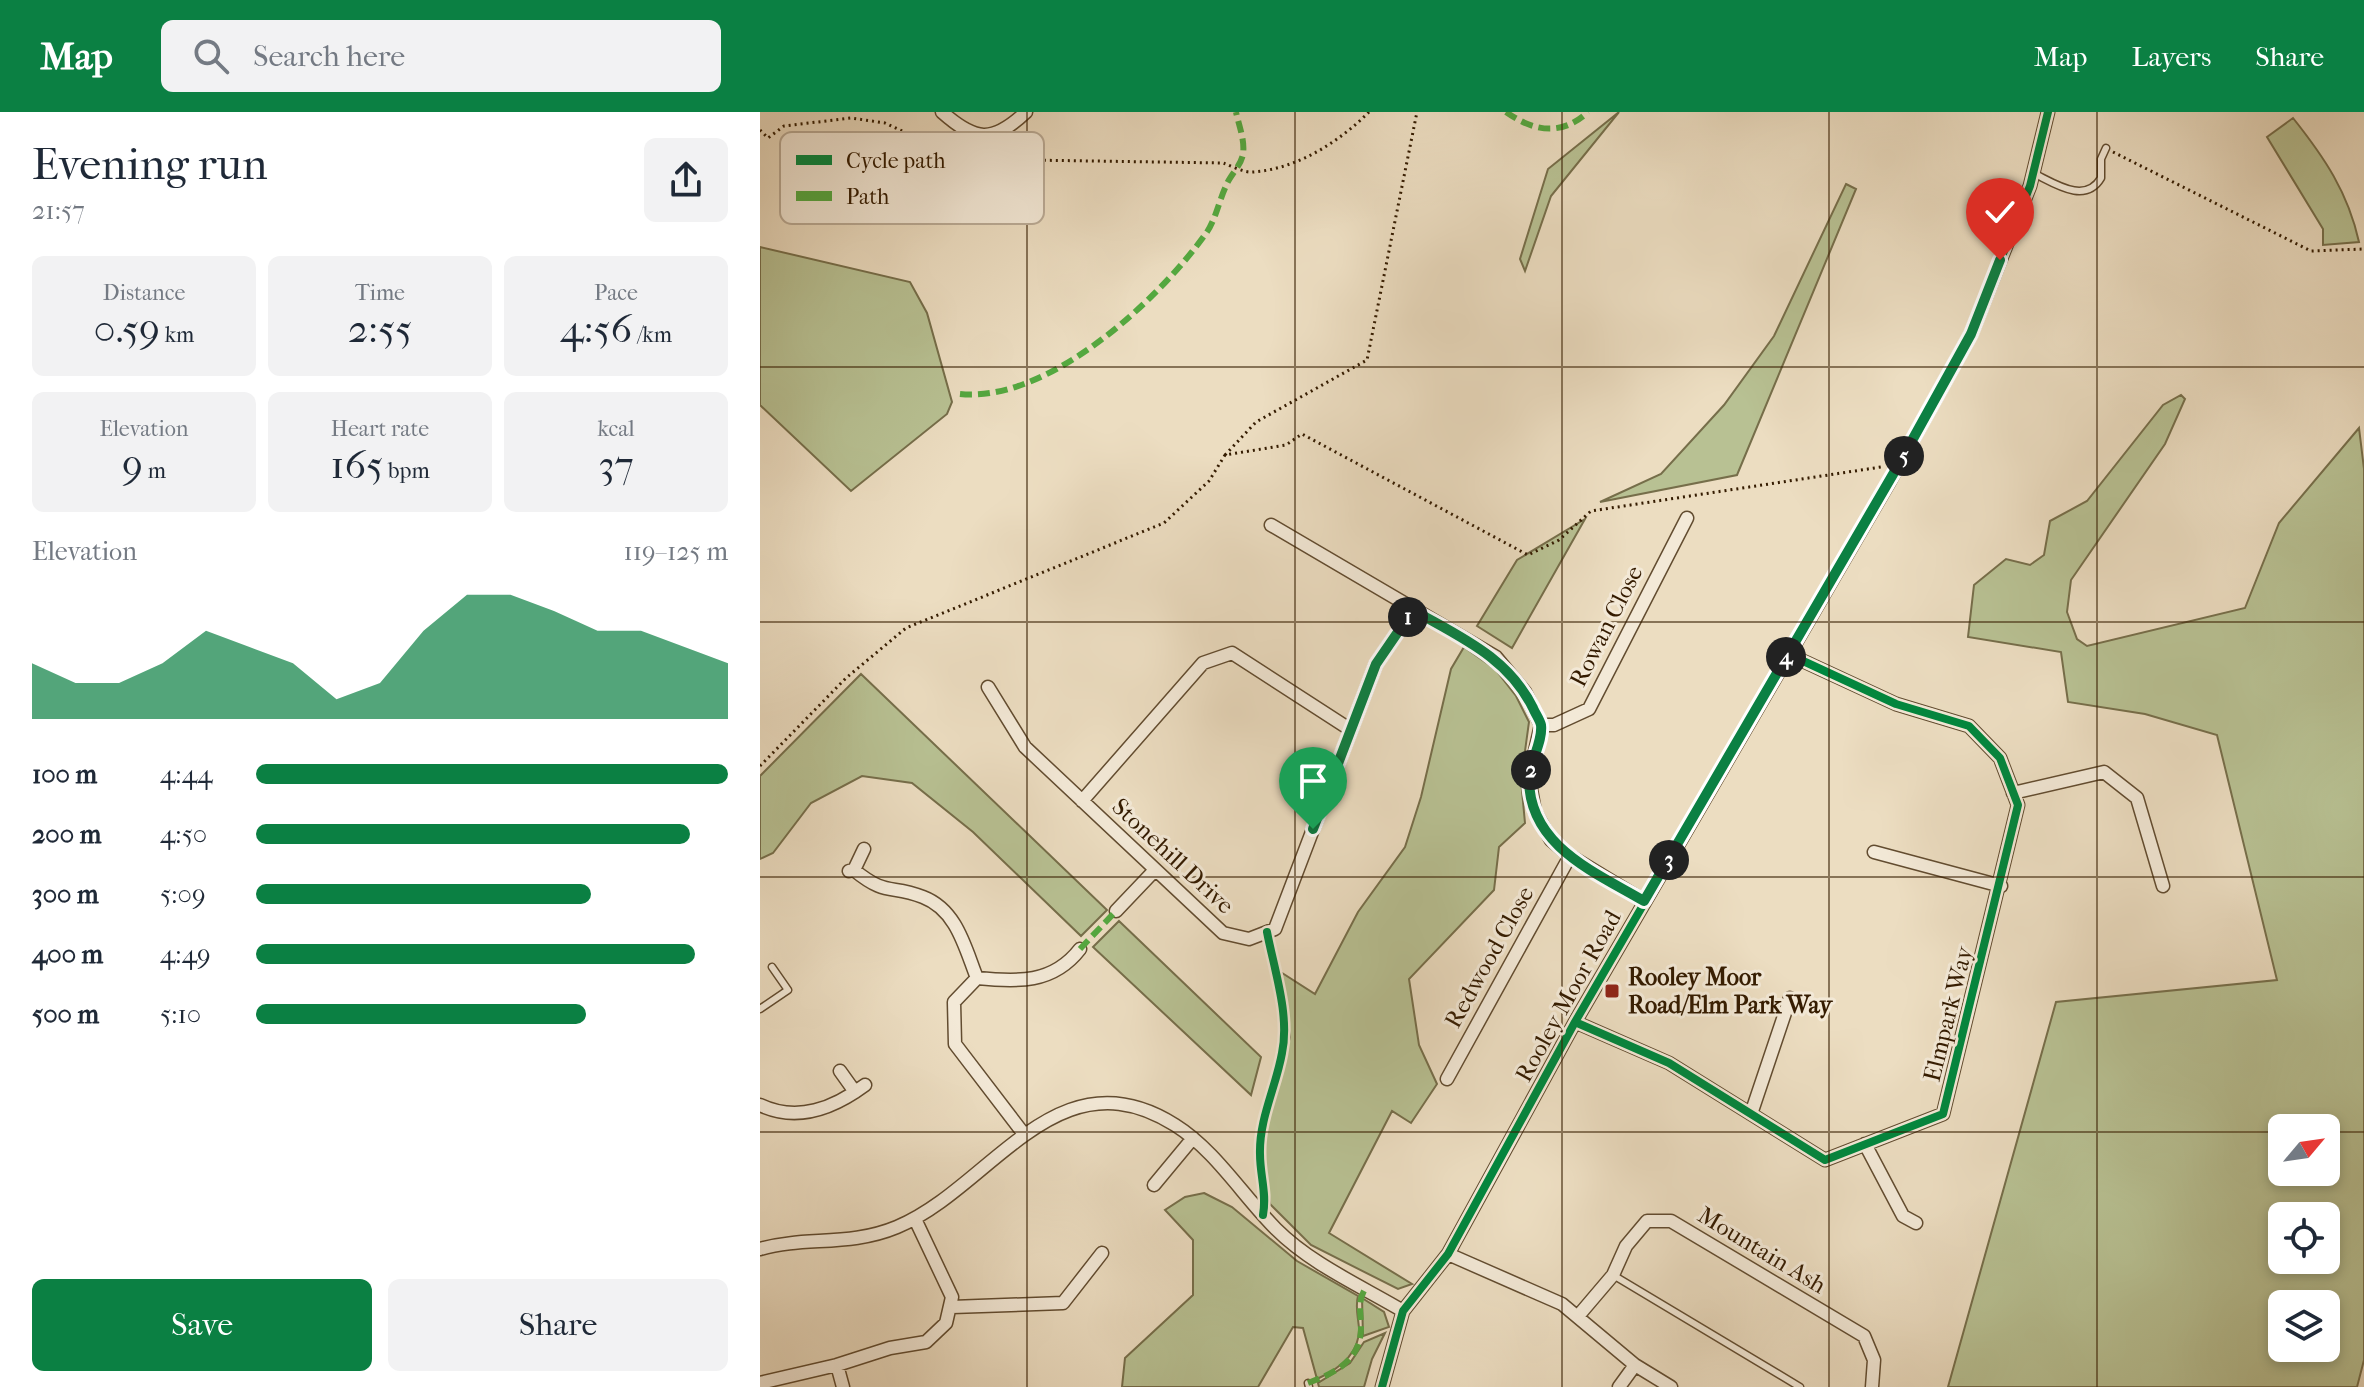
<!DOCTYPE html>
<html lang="en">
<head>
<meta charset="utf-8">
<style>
  body { margin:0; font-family:"IM FELL French Canon",serif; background:#f2f2f3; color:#1f2937; height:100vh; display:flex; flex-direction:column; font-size:30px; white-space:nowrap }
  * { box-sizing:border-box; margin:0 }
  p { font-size:26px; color:#747a83 }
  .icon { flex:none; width:44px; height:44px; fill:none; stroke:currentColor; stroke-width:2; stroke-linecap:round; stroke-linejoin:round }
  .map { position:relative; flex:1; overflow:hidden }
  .details { display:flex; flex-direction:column; background:#fff; width:760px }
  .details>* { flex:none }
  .needle { width:52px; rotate:61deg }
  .tools { position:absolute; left:1508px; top:1002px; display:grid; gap:16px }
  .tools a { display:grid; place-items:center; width:72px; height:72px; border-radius:12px; background:#fff; box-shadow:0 4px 12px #0003; font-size:40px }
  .pin { position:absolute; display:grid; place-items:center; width:68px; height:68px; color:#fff; margin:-82px -34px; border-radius:50% 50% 50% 0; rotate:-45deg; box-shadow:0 0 8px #0007 }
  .pin .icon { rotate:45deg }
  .km { position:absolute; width:40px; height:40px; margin:-20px; border-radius:50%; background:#222; color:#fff; font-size:22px; line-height:40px; text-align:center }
  .round { display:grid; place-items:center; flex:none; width:84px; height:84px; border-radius:12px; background:#f2f2f3 }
  .overview { display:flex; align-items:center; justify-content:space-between; height:136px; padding:0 32px }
  h1 { font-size:44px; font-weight:600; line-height:60px }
  .figures { display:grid; grid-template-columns:repeat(3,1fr); gap:12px; height:136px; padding:8px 32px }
  .figures div { display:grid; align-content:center; border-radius:12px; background:#f2f2f3; text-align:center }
  .figures b { font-size:40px; font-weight:600 }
  .figures small { font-size:22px; font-weight:400 }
  .figures p { font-size:22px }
  .chart { height:224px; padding:16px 32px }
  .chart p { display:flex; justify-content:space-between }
  .chart svg { width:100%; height:144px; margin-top:8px; fill:#0b8043; opacity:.7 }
  .action { display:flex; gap:16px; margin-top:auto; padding:16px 32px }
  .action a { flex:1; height:92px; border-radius:12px; background:#0b8043; color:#fff; font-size:32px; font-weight:600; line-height:92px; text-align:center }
  .action a+a { background:#f2f2f3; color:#1f2937 }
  ul { padding:0 32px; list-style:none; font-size:26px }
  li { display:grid; grid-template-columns:128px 96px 1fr; align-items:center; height:60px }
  li i { height:20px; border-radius:10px; background:#0b8043 }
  header { display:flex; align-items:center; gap:48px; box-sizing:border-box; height:112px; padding:0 40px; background:#0b8043; color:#fff }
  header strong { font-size:38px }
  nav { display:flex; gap:44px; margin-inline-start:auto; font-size:28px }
  .search { width:560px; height:72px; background:#f2f2f3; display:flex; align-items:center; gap:20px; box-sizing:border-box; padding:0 28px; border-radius:12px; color:#747a83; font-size:30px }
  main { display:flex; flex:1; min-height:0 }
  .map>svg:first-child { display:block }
</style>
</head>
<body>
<header>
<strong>Map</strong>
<div class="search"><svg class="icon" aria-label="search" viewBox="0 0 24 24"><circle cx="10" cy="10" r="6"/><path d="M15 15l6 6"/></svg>Search here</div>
<nav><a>Map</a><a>Layers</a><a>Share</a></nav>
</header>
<main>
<section class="details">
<div class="overview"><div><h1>Evening run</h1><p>21:57</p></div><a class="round"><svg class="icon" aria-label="share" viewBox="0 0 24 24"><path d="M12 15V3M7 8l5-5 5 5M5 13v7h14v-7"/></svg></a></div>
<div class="figures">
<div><p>Distance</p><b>0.59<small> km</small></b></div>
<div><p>Time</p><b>2:55</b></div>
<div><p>Pace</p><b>4:56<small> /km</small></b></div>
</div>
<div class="figures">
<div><p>Elevation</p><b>9<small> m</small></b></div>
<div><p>Heart rate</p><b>165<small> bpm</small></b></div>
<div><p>kcal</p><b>37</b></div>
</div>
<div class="chart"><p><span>Elevation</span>119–125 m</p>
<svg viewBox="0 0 160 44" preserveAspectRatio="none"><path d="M0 44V27L10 33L20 33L30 27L40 17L50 22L60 27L70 38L80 33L90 17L100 6L110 6L120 11L130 17L140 17L150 22L160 27V44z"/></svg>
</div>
<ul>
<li><b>100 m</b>4:44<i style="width:100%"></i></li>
<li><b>200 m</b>4:50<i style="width:92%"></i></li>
<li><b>300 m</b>5:09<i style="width:71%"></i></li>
<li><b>400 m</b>4:49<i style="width:93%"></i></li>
<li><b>500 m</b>5:10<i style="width:70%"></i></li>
</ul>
<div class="action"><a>Save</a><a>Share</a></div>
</section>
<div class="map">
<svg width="1604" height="1275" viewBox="0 0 1604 1275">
  <rect width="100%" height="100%" fill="#ecddc1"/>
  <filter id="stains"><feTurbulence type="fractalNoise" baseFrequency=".0025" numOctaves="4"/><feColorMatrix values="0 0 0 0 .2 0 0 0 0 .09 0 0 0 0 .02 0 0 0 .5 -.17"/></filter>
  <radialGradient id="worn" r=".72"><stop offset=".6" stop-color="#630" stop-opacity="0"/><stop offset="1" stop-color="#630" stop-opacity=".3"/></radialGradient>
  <!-- green -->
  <path fill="#b8c193" stroke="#766e4a" stroke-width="2" fill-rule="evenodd" d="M859,0l-68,84 -26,75 -5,-12 28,-90z
    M1533,6c31,39 55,74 66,124l-36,3v-16l-56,-92z
    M1086,72l10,5 -119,286 -137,27 61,-28 63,-69 50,-69z
    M0,135l150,35 17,31 25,89 -5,12 -96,77 -91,-86z
    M1421,283l4,4 -20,45 -94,136 -4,32 10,27 10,7 158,-38 34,-85 80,-95 5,41v891l-7,27h-409l108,-385 221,-22 -60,-245 -72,-21 -77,-12 -7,-50 -93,-15 6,-52 32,-26 24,6 14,-10 6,-34 37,-20 76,-96zM1522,1016h44v44h-44zM1522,1104h44v44h-44zM1522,1192h44v44h-44z
    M825,407l-73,129 -35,-22 40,-66z
    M704,535l31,22 21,27 13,26 -8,58 4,43 -26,24 -5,43 -85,89 10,66 18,39 -26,39 -19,-12 -63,122 83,51 -14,5 -87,-44 -41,-41 -6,-51 3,-26 23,-90 -11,-66 36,23 43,-82 47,-65 16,-50 30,-128z
    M101,562l246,236 -26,26 -108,-104 -61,-49 -50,-7 -51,27 -38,50 -13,6v-83z
    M359,809l142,136 -10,38 -158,-148z
    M444,1081l28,14 65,54 61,35c-3,11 0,20 1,32 1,26 -20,41 -42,51l-14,-51 -10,-1 -35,60h-136l3,-29 68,-63v-55l-28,-30 20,-13z
    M602,1186l22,14 5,15 -26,9z
    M625,1221l-13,26 -8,28h-45l-1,-4 32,-20 14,-21z"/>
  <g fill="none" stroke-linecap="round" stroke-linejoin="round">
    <!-- lane casing -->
    <g stroke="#624c30" stroke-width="9">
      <path id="lane" d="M1273,61c21,10 52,32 68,5v-19l5,-11
        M0,897l28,-19 -16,-23
        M853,1163l187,112
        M548,1271l1,4"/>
    </g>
    <!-- street casing -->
    <g stroke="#624c30" stroke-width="15">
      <path id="street" d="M182,0c33,29 50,32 84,0
        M511,413l225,132 29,35 16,33 -12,53 6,34 16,28 19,16 74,45
        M228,575l37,60 198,186 26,6 26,-10 101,-265 37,-54
        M781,613h13l35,-16 98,-191
        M1253,681l91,-21 33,26 26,88
        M322,689l121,-138 29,-10 119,77
        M1114,740l127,34
        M94,758c33,27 36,14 69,27 34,13 42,51 54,81l-23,24 1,42 68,89
        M89,759l5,-1 10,-21
        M356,799l39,-41
        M217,866c40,4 76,6 103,-29
        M815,910l94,41 156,97 118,-46 75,-309 -18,-47 -31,-32 -73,-22 -108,-50
        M80,959l15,21
        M687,967l123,-223
        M0,993c38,18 74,3 105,-20
        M991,1002l39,-116
        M1105,1032l38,72 13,7
        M394,1073l39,-47
        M0,1137c45,-13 89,-2 137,-22 94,-39 160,-177 278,-102 40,25 68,71 101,104 35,35 85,57 127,82
        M688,1142l114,50 73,61 36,22
        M192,1195l111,-4 39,-50
        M819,1203l34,-40 13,-29 21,-25h24l193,115 10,24 -2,27
        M0,1271l77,-18
        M83,1275l-6,-22 53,-17 36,-6 20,-19 6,-26 -37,-78
        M622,1275l21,-76 45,-57 127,-232 312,-536 84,-152 59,-148 18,-74
        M859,1275l16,-22"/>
    </g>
    <!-- path -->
    <path stroke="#341b00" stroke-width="3" stroke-dasharray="2 4" stroke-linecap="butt" d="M0,18l8,8 16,-12 67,-8 34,5 77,36 261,4c9,3 21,10 30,9 44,-3 86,-30 116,-60
      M1353,40l198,99 53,-2
      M465,343l31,-33 111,-62 50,-248
      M0,654l86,-88 60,-50 258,-105 45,-42 16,-26 61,-10 16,-11 226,121 31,-15 32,-29 290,-44"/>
    <!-- lane -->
    <use href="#lane" stroke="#f3e9d7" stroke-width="6"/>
    <!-- street -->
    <use href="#street" stroke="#f3e9d7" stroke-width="12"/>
    <!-- quiet -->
    <path stroke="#54a940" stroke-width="6" stroke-dasharray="12 6" stroke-linecap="butt" d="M746,0c27,19 55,25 82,0
      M200,282c88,9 199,-94 247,-162 9,-14 12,-31 19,-46 4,-11 15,-20 17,-32 2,-14 -4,-28 -7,-42
      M320,837l36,-38
      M548,1271c27,-10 54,-23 53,-57 0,-15 -4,-23 4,-37"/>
    <!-- cycleway casing -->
    <g stroke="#f3e9d7" stroke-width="13">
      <path id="cycleway" d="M815,910l94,41 156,97 118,-46 75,-309 -18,-47 -31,-32 -73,-22 -108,-50
        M503,1103c4,-22 -3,-39 -3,-61 -1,-35 16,-67 22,-101 8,-38 -8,-84 -15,-121
        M622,1275l21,-76 45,-57 127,-232 312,-536 84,-152 59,-148 18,-74"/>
    </g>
    <!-- cycleway -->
    <use href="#cycleway" stroke="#00873e" stroke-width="8"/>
  </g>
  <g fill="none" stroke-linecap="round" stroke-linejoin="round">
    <!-- route casing -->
    <g stroke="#fff" stroke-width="16">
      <path id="route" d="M553,717l63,-165 37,-54c47,27 95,47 120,98 2,5 7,12 8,17 2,17 -11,36 -12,54 0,67 66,93 115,122l255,-437 72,-130 29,-74"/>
    </g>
    <!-- route -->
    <use href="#route" stroke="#0b8043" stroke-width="10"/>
  </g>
  <!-- grid -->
  <path fill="none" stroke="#341b00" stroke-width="2" stroke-opacity="0.55" d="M267,0v1275M535,0v1275M802,0v1275M1069,0v1275M1337,0v1275M0,255h1604M0,510h1604M0,765h1604M0,1020h1522M1566,1020h38"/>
  <!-- markers -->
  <rect fill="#8f2418" stroke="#f3e9d7" stroke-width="3" x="844" y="871" width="16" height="16" rx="4"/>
  <g text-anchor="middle" stroke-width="6" stroke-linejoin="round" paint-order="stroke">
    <!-- street labels -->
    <g font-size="24" fill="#341b00" stroke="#f3e9d7">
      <text transform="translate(846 514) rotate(-63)" y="8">Rowan Close</text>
      <text transform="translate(413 744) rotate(43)" y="8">Stonehill Drive</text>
      <text transform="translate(729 845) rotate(-61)" y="8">Redwood Close</text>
      <text transform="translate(808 884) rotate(-61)" y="8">Rooley Moor Road</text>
      <text transform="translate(1188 902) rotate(-76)" y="8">Elmpark Way</text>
      <text transform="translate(1002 1138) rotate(31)" y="8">Mountain Ash</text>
    </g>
    <!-- poi labels -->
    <g font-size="24" font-weight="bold" fill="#341b00" stroke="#f3e9d7" text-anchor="start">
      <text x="868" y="873">Rooley Moor<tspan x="868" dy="28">Road/Elm Park Way</tspan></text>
    </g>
  </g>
  <!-- legend -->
  <rect x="20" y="20" width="264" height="92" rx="12" fill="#f3e9d7" stroke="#baab96" stroke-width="2"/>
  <rect x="36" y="43" width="36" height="10" fill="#00873e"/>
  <rect x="36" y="79" width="36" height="10" fill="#54a940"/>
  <g font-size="22" fill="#341b00">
    <text x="86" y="56">Cycle path</text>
    <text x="86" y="92">Path</text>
  </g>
  <rect width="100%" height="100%" filter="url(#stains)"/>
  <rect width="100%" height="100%" fill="url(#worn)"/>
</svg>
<div class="tools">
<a><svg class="needle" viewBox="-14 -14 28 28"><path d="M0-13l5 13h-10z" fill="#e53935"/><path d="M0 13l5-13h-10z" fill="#747a83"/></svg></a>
<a><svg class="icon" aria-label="locate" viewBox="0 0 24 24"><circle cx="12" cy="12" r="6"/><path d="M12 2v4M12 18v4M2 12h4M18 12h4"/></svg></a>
<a><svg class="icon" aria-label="layers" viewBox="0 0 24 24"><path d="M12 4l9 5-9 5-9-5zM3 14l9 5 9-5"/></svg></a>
</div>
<div class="pin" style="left:553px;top:717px;background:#1e9e55"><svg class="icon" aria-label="arrive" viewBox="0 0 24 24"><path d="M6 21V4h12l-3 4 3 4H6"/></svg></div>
<div class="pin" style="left:1240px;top:148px;background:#d93025"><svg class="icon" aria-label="check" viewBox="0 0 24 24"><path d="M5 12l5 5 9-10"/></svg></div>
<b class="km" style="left:648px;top:505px">1</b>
<b class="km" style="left:771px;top:658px">2</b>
<b class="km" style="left:909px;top:748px">3</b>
<b class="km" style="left:1026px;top:545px">4</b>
<b class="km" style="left:1144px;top:344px">5</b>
</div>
</main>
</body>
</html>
